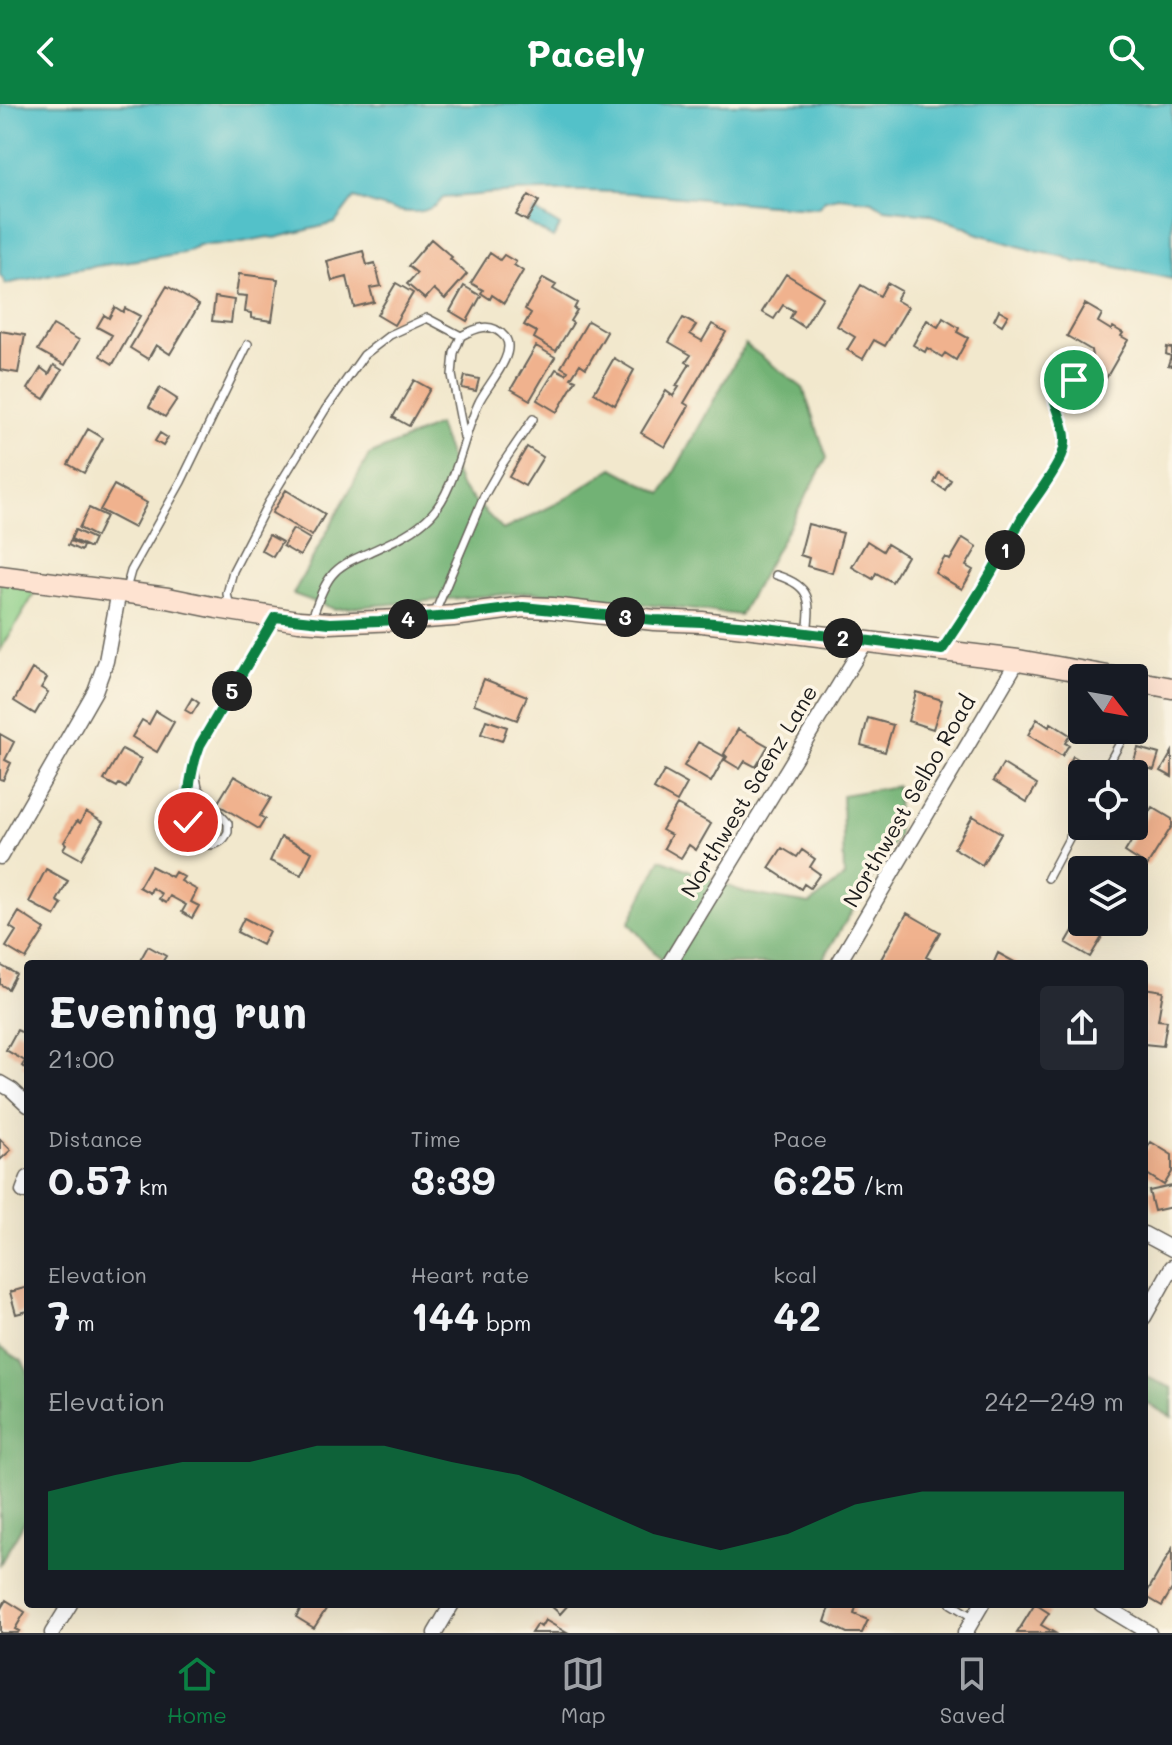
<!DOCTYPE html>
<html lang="en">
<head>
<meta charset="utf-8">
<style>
  body { margin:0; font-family:Mali,sans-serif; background:#242831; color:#f1f3f6; height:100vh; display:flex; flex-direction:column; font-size:30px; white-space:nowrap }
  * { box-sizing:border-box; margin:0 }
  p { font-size:26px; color:#9ea1a6 }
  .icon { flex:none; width:44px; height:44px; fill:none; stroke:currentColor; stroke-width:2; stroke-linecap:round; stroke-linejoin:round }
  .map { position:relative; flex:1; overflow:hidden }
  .panel { position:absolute; left:24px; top:856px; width:1124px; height:648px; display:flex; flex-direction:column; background:#171b24; border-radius:8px; box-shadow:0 8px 32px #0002 }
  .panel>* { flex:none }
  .needle { width:52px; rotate:121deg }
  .tools { position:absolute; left:1068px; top:560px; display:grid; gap:16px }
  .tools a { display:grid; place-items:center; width:80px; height:80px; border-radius:8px; background:#171b24; box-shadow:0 8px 32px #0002; font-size:40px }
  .pin { position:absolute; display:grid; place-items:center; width:68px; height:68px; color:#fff; margin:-34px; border:4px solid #fff; border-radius:50%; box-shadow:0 2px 8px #0007 }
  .km { position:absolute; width:40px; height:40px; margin:-20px; border-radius:50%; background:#222; color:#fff; font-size:22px; line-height:40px; text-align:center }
  .round { display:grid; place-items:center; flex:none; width:84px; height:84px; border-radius:8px; background:#242831 }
  .head { display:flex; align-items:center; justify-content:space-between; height:136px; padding:0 24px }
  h1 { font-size:44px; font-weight:700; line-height:60px }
  .stats { display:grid; grid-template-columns:repeat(3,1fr); gap:12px; height:136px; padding:8px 24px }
  .stats div { display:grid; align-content:center }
  .stats b { font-size:40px; font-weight:700 }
  .stats small { font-size:22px; font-weight:400 }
  .stats p { font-size:22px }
  .chart { height:224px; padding:16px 24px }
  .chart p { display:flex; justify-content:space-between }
  .chart svg { width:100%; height:144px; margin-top:8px; fill:#0b8043; opacity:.7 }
  header { display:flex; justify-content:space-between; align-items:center; height:104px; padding:0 24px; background:#0b8043; color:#fff; font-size:36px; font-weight:700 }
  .tabs { display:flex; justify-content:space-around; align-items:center; height:112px; border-top:2px solid #363941; background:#171b24; font-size:22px; color:#9ea1a6 }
  .tabs a { display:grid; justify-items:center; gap:4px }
  .tabs .active { color:#0b8043 }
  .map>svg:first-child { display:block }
</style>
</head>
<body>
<header><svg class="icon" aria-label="back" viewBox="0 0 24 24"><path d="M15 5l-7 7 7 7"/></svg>Pacely<svg class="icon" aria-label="search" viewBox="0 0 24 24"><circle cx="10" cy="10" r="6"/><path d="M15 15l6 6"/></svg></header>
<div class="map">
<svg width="1172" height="1529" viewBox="0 0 1172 1529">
  <rect width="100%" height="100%" fill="#fcf5e5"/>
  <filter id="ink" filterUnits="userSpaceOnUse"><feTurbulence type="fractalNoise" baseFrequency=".0125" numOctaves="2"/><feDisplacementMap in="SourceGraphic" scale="16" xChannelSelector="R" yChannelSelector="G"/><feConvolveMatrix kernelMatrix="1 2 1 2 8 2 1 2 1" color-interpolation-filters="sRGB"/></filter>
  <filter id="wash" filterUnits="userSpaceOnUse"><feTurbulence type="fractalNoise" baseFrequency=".006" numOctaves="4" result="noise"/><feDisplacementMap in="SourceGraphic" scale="32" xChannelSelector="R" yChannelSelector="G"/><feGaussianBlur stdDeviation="1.8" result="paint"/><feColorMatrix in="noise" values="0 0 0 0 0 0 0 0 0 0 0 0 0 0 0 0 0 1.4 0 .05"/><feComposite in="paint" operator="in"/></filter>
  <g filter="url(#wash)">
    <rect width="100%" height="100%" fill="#f2e8cd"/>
    <!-- green -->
    <path fill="#8dcf88" stroke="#547652" stroke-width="2" d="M0,472l42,5 -42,70z"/>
    <!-- forest -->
    <path fill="#72b274" stroke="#476748" stroke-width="2" d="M745,240l58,44 24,70 -87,157 -209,-23 -197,17 -41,-15 76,-139 69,-30 22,61 43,44 57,-28 53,-34 49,26z
      M897,682l1,49 -78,129h-155l-36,-41 32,-64 85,34 64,11 34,-27 -2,-82z
      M0,1243l22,14 6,11v144l-28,48z
      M1144,1272l28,12v29l-28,-15z"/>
    <!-- water -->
    <path fill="#53c1c9" stroke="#386e72" stroke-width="2" d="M0,0h1172v175l-70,-15 -27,-2 -10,-5 -30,-6 -59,-18 -11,-6 -36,-13 -44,-5 -13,-8 -33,-4 -14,3 -7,8c-90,-4 -180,-19 -270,-17 -35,0 -70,4 -105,7 -21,27 -62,8 -89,0l-19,25 -60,15 -7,-1 -36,7 -33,1 -16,8 -112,17 -65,14 -6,-9z
      M534,106l26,16 -7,12 -27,-16z"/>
    <g id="blocks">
      <!-- building -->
      <path fill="#f0b28e" d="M529,91l10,6 -12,20 -11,-6z
        M431,135l21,18 -2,2 17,15 -22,25 -11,-10 -9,10 -18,-15 10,-11 -9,-7z
        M363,147l4,14 8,-2 6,23 -11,2 4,14 -20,5 -7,-30 -15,4 -5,-20z
        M490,149l10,7 4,-5 12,7 -2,3 9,6 -19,32 -12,-8 -2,4 -9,-6 2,-3 -12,-7z
        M239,170l39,5 -6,42 -21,-3v-5l-6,-1 2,-16 -11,-1z
        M786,170l37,23 -19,30 -14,-9 4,-7 -11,-6 -9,14 -12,-7z
        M543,174l13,7 -3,4 24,14 -3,6 3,1 -7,11 3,2 -17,28 -22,-13 3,-6 -13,-7 7,-12 -6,-4z
        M396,179l17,10 -19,32 -17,-10z
        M887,179l14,8 -5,9 12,7 -23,39 -11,-6 -11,19 -16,-9 8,-13 -18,-11 24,-41 19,11z
        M167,182l32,19 -29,49 -14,-9 -8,14 -18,-11z
        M464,182l17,10 -14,25 -17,-10z
        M215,193l19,3 -3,23 -19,-2z
        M1085,200l17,10 -4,8 13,8 2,-3 10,6 -2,3 7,4 -35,61 -20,-11 19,-33 -1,-7 -24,-14z
        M115,203l8,5 2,-4 15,8 -27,48 -13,-8 12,-21 -15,-8 7,-12 5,3z
        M999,206l9,5 -6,10 -8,-5z
        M683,214l13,7 -6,9 12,7 10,-17 14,8 -42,71 5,3 -24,41 -24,-14 25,-42 7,5 6,-9 -3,-1 14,-22 -4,-2 5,-7 -22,-13z
        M943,214l16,10 -2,4 11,6 -12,22 -11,-7 -3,4 -15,-9 -2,4 -12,-7 14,-25 11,7z
        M588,217l19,11 -21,36 -6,-4 -9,14 5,2 -19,32 -20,-12 19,-31 10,5 2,-3 -7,-4z
        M53,221l26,15 -14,25 -27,-15z
        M0,227l25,4 -7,38 -18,-3z
        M536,242l19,11 -25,43 -19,-11z
        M1167,243l5,1v18l-4,-1 3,-9 -5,-2z
        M614,254l20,12 -19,35 -21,-12z
        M54,261l8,5 -18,29 -16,-10 13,-21 8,6z
        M465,272l14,3 -3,12 -14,-3z
        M414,276l16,9 -21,37 -16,-9z
        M160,284l17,11 -12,18 -16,-10z
        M88,325l15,9 -19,35 -16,-9z
        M160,329l8,5 -5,8 -8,-5z
        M527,343l16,10 -18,29 -16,-9z
        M939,369l12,7 -6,10 -11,-7z
        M114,381l33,18 -13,25 -34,-18z
        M286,386l39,24 -13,22 -40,-23z
        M89,404l17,8 -10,21 -17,-9z
        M808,420l35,9 -11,40 -25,-7 2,-8 -9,-3z
        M293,425l17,10 -10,17 -17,-10z
        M75,426l19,9 -4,9 -19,-9z
        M269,431l13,7 -9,15 -12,-7z
        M963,434l14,9 -11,19 7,4 -11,19 -27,-16 10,-16 5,3z
        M70,437l13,5 -2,5 -13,-6z
        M867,437l16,10 4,-7 20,12 -15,26 -16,-9 -3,6 -21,-12z
        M32,565l15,9 -6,10 7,4 -13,22 -21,-13z
        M484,575l43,17 -10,24 -43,-16z
        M916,588l26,8 -9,29 -25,-8z
        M192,594l7,5 -7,11 -7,-4z
        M156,607l18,11 -17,30 -25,-15 10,-17 7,4z
        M868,614l25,7 -8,27 -24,-7z
        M1037,615l12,8 2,-4 19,12 -5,8 4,2 -7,11 -34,-21z
        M486,616l21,7 -5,14 -21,-7z
        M738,625l30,17 -12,21 -11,-6 -5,8 -15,-9 2,-3 -3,-3z
        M0,630l14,8 -9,18 6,3 -8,17 -3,-1z
        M698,638l27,15 -14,25 -27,-16z
        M1138,644l21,6 -5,16 -21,-6z
        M122,645l19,10 -15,29 -7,-4 -2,3 -13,-7z
        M1172,648v25l-11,-6z
        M1073,652l10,6 -4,8 -10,-6z
        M1003,660l34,21 -10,17 -34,-21z
        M664,667l23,13 -10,18 -23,-13z
        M234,672l37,22 -11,18 5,3 -6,10 -42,-25z
        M677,701l34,19 -15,26 -7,-5 -8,13 -17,-10 7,-13 -9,-5z
        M1152,703l20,12v7l-25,40 -22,-14z
        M206,706l17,9 -9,17 -17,-10z
        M86,708l17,10 -22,37 -18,-10 3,-5 -2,-2 13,-21 3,2z
        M973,712l28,17 -19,32 -28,-17z
        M281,733l31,15 -11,23 -31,-14z
        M782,744l15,9 5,-7 13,9 -5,8 10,7 -10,14 -6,-4 -3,5 -32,-21z
        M151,762l21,11 3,-5 9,5 -3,4 16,9 -6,12 8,4 -7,12 -10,-6 4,-7 -16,-9 -4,7 -7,-4 3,-5 -10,-6 -2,5 -11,-6z
        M46,765l22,12 -11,20 5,3 -7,12 -26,-14z
        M19,808l26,17 -19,30 -20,-12 10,-16 -6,-4z
        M907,809l33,19 -14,25 13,7h-54l-5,-3z
        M244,814l25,13 -7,14 -25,-13z
        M1083,818h28l-21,35 -24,-14 11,-19 4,2z
        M148,842l18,10 -5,8h-23z
        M998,849l20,11h-25z
        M0,861l16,9 -8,15 -8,-5z
        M1144,884l19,3 -5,29 9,1 -4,25 -19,-2z
        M28,924v41l-6,-3 3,-5 -19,-11 11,-20 8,4z
        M0,1035l11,11 -11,10z
        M1151,1038l21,13v17l-8,13 -20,-13v-19z
        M1172,1082v21l-18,4 -5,-20z
        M28,1183v24l-12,3 -6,-22z
        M1172,1445v40l-10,17 -17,-10z
        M6,1496l19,12 -10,17 4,2 -2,2h-17v-23z
        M303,1500h21l4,2 -14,22 -18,-11z
        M549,1500h20l-9,10z
        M831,1500h26l-3,10 14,6 -6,13h-15l-22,-11z
        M1035,1500l14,9 -8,12 14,8h-38z
        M545,1516l22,13h-36l6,-9 4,3z"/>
    </g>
  </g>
  <g filter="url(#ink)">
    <use href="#blocks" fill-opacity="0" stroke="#67635a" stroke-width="2"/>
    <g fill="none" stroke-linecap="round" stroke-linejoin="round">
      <!-- service casing -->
      <g stroke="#67635a" stroke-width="10">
        <path id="service" d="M776,471c36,11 35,25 31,59
          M126,485l5,-18 50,-89 67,-138
          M230,502l-3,-12 6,-23 35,-68 57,-93 39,-55 26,-20 37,-17 34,18
          M434,511l50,-119 17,-30 32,-47
          M311,516c6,-15 11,-33 21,-45 8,-10 20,-15 31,-20 23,-11 50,-21 68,-40 25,-26 32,-80 48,-113 7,-16 39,-48 26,-65 -14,-16 -29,-9 -44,-1l-7,17 -2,22 12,62
          M945,543c18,-27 35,-55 52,-83 9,-16 17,-33 27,-48 12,-20 31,-40 39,-62 11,-32 -32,-78 6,-96l7,4 4,6 -6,12 -5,1 -13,-9
          M1134,612l16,-30
          M193,660l5,23 9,13 21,23v9c-4,9 -10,13 -20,13 -8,0 -11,-5 -15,-12 -13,-27 -3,-61 7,-88l74,-126
          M1103,670l24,-44
          M1048,774l34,-64
          M951,1500l23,14"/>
      </g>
      <!-- minor casing -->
      <g stroke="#67635a" stroke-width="17">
        <path id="minor" d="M0,753l95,-166 11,-30 13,-70
          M669,860l197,-323
          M838,860l180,-304
          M0,979l12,7 16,15
          M23,1087l5,-13
          M1144,1130l28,15
          M1144,1213l28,-50
          M1101,1500l48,29
          M52,1529l18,-29
          M435,1529l17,-29
          M965,1529l17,-29"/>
      </g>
      <!-- secondary casing -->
      <g stroke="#67635a" stroke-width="23">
        <path id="secondary" d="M0,472l168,22 49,10 82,13 31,2 68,-3 55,-4 70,-9 29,1 102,12 48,2 316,38 101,18
          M1134,577l38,7"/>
      </g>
      <!-- service -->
      <use href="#service" stroke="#fff" stroke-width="7"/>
      <!-- minor -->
      <use href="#minor" stroke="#fff" stroke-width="14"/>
      <!-- secondary -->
      <use href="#secondary" stroke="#fee3d1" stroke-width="20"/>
    </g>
  </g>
  <g fill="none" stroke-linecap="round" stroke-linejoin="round" filter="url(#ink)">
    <!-- route casing -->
    <g stroke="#fff" stroke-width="16">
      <path id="route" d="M188,718c-1,-27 2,-51 12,-77l75,-128 55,6 49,-2 74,-5 70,-9 131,13 48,2 48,4 192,24c19,-28 37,-55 53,-84 10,-15 18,-32 27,-48 13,-21 30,-40 40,-63 13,-30 -20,-56 -6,-83l13,9 5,-1"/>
    </g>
    <!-- route -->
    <use href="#route" stroke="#0b8043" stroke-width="10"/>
  </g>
  <g text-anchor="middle" stroke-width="7" stroke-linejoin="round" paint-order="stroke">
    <!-- street labels -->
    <g font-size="22" fill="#1c1c1c" stroke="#fcf5e5">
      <text transform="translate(749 687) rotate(-59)" y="8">Northwest Saenz Lane</text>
      <text transform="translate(909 697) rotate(-60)" y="8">Northwest Selbo Road</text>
    </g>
  </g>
</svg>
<div class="tools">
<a><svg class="needle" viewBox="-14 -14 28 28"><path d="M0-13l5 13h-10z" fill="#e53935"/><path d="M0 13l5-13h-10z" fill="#9ea1a6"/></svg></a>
<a><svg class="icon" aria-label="locate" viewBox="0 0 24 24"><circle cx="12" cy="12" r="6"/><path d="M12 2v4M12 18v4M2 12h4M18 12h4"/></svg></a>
<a><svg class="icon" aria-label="layers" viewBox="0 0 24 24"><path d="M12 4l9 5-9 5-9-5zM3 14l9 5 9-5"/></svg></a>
</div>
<div class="pin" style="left:1074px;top:276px;background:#1e9e55"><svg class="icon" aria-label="arrive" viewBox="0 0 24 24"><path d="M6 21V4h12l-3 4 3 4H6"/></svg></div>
<div class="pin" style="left:188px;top:718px;background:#d93025"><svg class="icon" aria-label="check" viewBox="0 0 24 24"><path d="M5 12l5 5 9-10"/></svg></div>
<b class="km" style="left:1005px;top:446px">1</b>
<b class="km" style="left:843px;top:534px">2</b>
<b class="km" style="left:625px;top:513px">3</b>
<b class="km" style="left:408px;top:515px">4</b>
<b class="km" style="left:232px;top:587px">5</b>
<section class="panel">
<div class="head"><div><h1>Evening run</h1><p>21:00</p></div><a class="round"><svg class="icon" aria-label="share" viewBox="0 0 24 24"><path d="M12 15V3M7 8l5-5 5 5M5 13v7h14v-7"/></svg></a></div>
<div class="stats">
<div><p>Distance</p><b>0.57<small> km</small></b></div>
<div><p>Time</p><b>3:39</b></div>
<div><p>Pace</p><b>6:25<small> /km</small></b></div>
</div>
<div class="stats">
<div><p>Elevation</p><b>7<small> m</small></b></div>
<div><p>Heart rate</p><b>144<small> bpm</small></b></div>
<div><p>kcal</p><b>42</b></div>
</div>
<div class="chart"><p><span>Elevation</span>242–249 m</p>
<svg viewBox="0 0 160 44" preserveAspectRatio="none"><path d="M0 44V20L10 15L20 11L30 11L40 6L50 6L60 11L70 15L80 24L90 33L100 38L110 33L120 24L130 20L140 20L150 20L160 20V44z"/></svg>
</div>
</section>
</div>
<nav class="tabs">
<a class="active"><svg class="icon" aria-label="home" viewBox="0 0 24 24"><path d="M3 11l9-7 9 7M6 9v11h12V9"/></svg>Home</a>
<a><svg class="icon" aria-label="map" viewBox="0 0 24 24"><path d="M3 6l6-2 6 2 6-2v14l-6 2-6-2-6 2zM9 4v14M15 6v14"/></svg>Map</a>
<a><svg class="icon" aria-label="saved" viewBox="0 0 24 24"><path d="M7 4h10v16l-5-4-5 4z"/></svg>Saved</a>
</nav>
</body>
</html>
